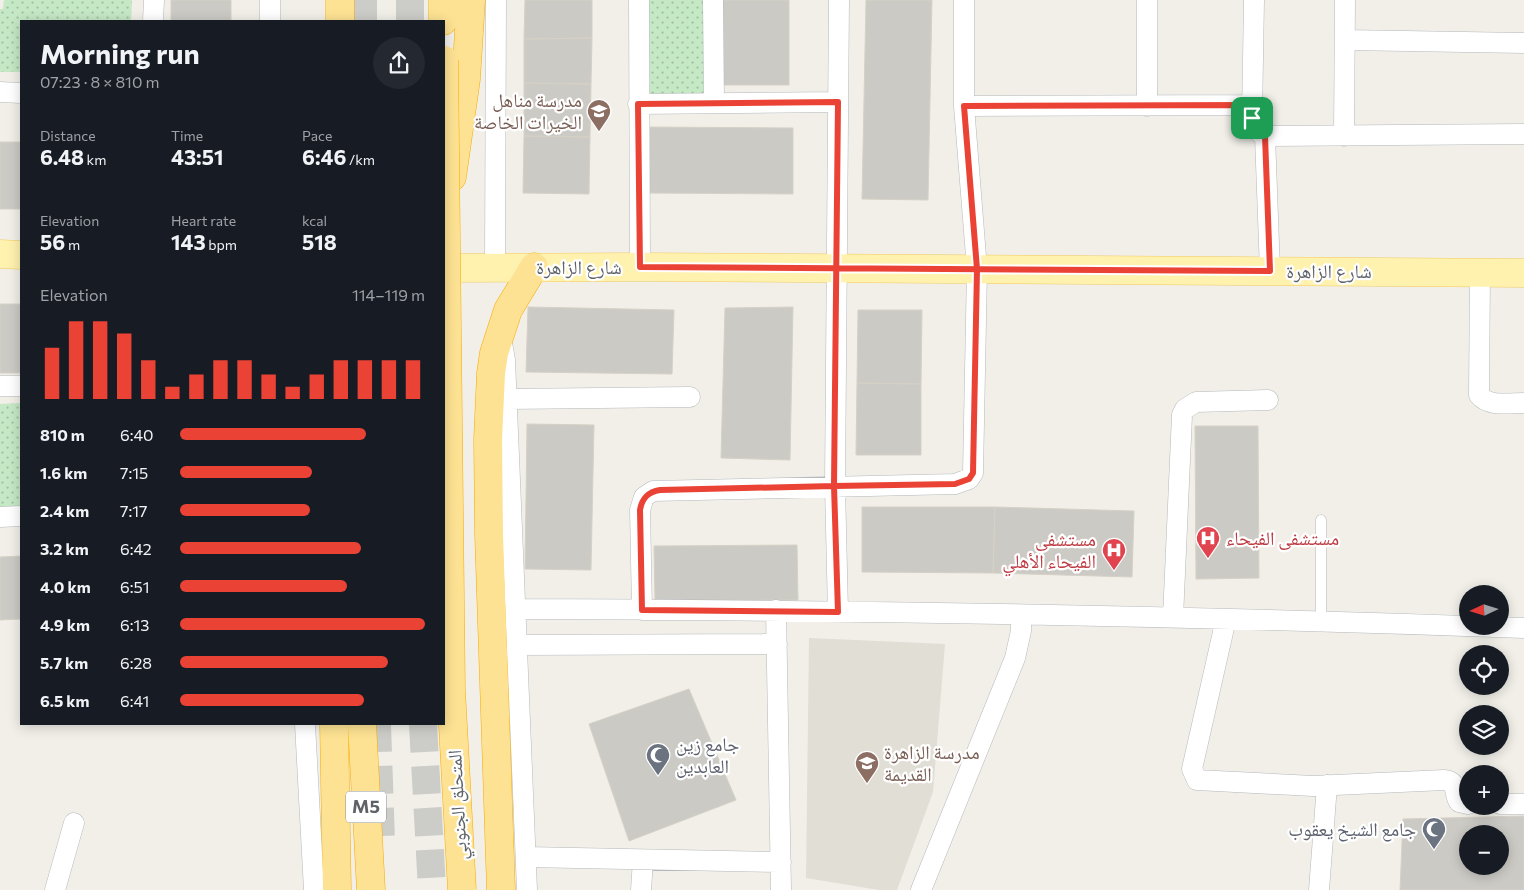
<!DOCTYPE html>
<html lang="en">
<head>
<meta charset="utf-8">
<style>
  body { margin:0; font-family:Commissioner,"Noto Naskh Arabic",sans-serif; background:#242831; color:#f1f3f6; height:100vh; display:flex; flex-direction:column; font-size:19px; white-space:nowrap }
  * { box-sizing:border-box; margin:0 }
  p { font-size:16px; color:#9ea1a6 }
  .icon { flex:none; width:28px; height:28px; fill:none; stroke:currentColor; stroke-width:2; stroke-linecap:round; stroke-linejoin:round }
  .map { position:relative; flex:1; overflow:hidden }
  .side { position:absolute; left:20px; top:20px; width:425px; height:705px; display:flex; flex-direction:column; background:#171b24; border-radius:0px; box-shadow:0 2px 12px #0003 }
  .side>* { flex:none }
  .needle { width:32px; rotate:266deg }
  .controls { position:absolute; left:1459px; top:585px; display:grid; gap:10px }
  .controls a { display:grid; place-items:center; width:50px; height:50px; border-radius:50%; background:#171b24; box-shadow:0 2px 12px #0003; font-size:25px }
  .pin { position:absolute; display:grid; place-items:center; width:42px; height:42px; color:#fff; margin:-21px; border-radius:10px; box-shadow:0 2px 8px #0006 }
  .round { display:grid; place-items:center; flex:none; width:52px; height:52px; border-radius:26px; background:#242831 }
  .head { display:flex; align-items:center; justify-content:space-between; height:85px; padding:0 20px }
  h1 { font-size:28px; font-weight:700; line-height:38px }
  .figures { display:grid; grid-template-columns:repeat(3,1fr); gap:8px; height:85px; padding:5px 20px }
  .figures div { display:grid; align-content:center }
  .figures b { font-size:21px; font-weight:700 }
  .figures small { font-size:14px; font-weight:400 }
  .figures p { font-size:14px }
  .chart { height:140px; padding:10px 20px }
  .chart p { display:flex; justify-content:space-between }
  .chart svg { width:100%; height:90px; margin-top:5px; stroke:#ea4335; stroke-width:6 }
  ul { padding:0 20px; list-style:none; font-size:16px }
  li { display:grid; grid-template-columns:80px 60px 1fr; align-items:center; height:38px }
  li i { height:12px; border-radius:6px; background:#ea4335 }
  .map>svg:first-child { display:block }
</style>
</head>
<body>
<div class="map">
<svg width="1524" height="890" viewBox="0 0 1524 890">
  <defs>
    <pattern id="park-dots" width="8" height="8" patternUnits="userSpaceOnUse" patternTransform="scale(1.25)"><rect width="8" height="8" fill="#c5e8c5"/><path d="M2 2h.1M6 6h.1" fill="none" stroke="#a3c0a4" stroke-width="1.8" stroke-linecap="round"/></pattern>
  </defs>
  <rect width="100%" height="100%" fill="#f1efe8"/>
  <!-- education -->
  <path fill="#e1ded6" d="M809,638l136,6 -12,148 -36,98h-18l-73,-12z"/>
  <!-- park -->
  <path fill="url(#park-dots)" d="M4,0h128l-1,21h-110v51h-21v-63h3z
    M648,0h57l1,95h-57z
    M21,403v105l-21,1v-105z"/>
  <!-- building -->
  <path fill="#cccac5" stroke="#d6d1c6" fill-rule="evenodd" d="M171,0h60v21h-60z
    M525,0h67v38l-68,1z
    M723,0h66v85h-67z
    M866,0h66l-4,200 -66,-1z
    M592,38l-1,46 -67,-1v-44z
    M524,83l67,1 -1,53 -66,-1z
    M647,127l146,1v66l-146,-1z
    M524,136l66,1 -1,57 -66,-1z
    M0,142h21v67h-21z
    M0,304h21v69h-21z
    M528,307l146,3 -2,64 -146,-2z
    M793,307l-3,153 -69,-2 4,-150z
    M858,310h64l-1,74 -64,-1z
    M857,383l64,1v71h-65z
    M527,424l67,1 -3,145 -66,-1z
    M1195,426h63l1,152 -63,1z
    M862,507h133l-2,66 -131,-1z
    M995,507l139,4 -2,66 -139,-4z
    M797,545l1,55 -143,1 -1,-55z
    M21,556v63l-21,1v-63z
    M689,689l47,111 -107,41 -40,-117z
    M1524,816v74h-124l3,-71zM1468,834h32v32h-32z"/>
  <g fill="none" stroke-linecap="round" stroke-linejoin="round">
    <!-- primary-tunnel -->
    <path stroke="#ccccc8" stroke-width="28" stroke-dasharray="28 14" stroke-linecap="butt" d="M363,0v21
      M410,21v-21
      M377,724l4,118
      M423,724l9,166"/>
    <!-- service casing -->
    <g stroke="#b5b8bc" stroke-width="11">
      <path id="service" d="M1321,520v101"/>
    </g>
    <!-- minor casing -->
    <g stroke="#b5b8bc" stroke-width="21">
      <path id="minor" d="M639,0l1,267
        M713,0l1,103
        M1254,0l-2,117c1,10 5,15 13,19l259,-2
        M153,21l1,-21
        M270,21v-21
        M1345,40l179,3
        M0,92l21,1
        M638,104l200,-2
        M964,106l289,-1
        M1147,106v-106
        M1265,136l5,135
        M1344,136l1,-136
        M495,266l1,-266
        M1480,273l-1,122c9,12 31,8 45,8
        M502,343l3,17 22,530
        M0,386h21
        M507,399l183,-2
        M0,517l21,-1
        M516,609c336,1 672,7 1008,19
        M642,610l-2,-100 4,-13 9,-6 302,-7 14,-5 4,-6 4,-204 -13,-163v-106
        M776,610l5,280
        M838,612l-3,-126 4,-486
        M1173,618l9,-203 3,-6 11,-7 72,-2
        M1226,619l-34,150 5,11 116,6 131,-6c15,1 9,14 15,22l9,2
        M517,645l260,-1
        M305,724l9,166
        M1500,804h24
        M526,857l255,5
        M55,890l19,-67
        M641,890l2,-30
        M921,890l94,-232 6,-27v-16
        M1319,890l8,-105"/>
    </g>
    <!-- primary casing -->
    <g stroke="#f2c960" stroke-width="29">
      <path id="primary" d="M0,254l21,1
        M444,268l196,-1 884,6"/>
    </g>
    <!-- motorway casing -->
    <g stroke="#f9ab00" stroke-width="29">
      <path id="motorway" d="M443,0v21
        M340,21v-21
        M452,177l14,-98 5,-79
        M334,724l3,166
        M362,724l9,166
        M501,890l-12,-355 -1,-96 3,-66 3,-20 14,-43 26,-43"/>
    </g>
    <!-- service -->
    <use href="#service" stroke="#fff" stroke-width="10"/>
    <!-- minor -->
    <use href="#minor" stroke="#fff" stroke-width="20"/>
    <!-- primary -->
    <use href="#primary" stroke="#fff2af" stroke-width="28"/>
    <!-- motorway -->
    <use href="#motorway" stroke="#fde293" stroke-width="28"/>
    <!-- motorway-bridge casing -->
    <g stroke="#f9ab00" stroke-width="29" stroke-linecap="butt">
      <path id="motorway-bridge" d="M444,60l7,630 11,200"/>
    </g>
    <!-- motorway-bridge -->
    <use href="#motorway-bridge" stroke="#fde293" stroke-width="28"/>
  </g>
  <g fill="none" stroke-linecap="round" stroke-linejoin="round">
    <!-- route casing -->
    <g stroke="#fff" stroke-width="10">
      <path id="route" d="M1252,118l4,11 9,7 5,135c-210,-2 -420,-3 -630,-4l-2,-163 200,-2 -4,384 -174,4c-12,2 -18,8 -20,20l2,100 196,2 -4,-126 121,-2 14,-5 4,-6 4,-204 -13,-163 288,-1v13"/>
    </g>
    <!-- route -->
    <use href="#route" stroke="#ea4335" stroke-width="6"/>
  </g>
  <!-- icons -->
  <defs>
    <g id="school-pin" transform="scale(1.25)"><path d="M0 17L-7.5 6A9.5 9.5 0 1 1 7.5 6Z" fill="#8d6e63" stroke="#fff"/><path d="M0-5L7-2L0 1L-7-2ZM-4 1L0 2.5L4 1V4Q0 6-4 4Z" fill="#fff"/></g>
    <g id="hospital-pin" transform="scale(1.25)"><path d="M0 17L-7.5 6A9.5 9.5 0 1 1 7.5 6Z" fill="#e0444e" stroke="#fff"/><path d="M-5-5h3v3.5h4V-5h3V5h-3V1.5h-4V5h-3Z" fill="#fff"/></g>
    <g id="mosque-pin" transform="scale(1.25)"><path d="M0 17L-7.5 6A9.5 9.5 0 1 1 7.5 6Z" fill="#6b7280" stroke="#fff"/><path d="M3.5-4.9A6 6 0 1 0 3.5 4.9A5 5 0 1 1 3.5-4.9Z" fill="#fff"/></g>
  </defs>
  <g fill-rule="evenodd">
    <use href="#school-pin" x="599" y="111"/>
    <use href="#hospital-pin" x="1208" y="538"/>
    <use href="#hospital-pin" x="1114" y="550"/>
    <use href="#mosque-pin" x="658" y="755"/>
    <use href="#school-pin" x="867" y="763"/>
    <use href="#mosque-pin" x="1434" y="829"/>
  </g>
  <g text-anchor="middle" stroke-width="4.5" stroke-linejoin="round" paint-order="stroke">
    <!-- shield labels -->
    <rect fill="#fff" stroke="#8f9295" stroke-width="1" x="346" y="791.5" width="40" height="31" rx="4"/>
    <g font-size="18" font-weight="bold" fill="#5f6368">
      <text x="366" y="813">M5</text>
    </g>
    <!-- education labels -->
    <g font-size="19" fill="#785e54" stroke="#fff" text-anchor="end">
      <text x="582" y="107">مدرسة مناهل<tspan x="582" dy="22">الخيرات الخاصة</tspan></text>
      <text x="884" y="759" text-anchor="start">مدرسة الزاهرة<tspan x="884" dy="22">القديمة</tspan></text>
    </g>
    <!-- street labels -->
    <g font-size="19" fill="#5f6368" stroke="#fff">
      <text x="579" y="274">شارع الزاهرة</text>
      <text x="1329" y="278">شارع الزاهرة</text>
      <text transform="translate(457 805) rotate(-93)" y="7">المتحلق الجنوبي</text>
    </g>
    <!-- health labels -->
    <g font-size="19" fill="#be3a42" stroke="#fff" text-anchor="start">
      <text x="1226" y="545">مستشفى الفيحاء</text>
      <text x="1096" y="546" text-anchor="end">مستشفى<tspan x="1096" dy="22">الفيحاء الأهلي</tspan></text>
    </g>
    <!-- worship labels -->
    <g font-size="19" fill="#5b616d" stroke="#fff" text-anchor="start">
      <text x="676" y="751">جامع زين<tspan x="676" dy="22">العابدين</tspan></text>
      <text x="1416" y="836" text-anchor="end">جامع الشيخ يعقوب</text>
    </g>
  </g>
</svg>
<div class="controls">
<a><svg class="needle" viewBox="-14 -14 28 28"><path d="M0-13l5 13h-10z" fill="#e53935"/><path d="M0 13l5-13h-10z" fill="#9ea1a6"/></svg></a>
<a><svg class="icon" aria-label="locate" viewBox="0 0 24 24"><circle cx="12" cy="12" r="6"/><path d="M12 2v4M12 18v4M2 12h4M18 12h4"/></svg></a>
<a><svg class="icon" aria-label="layers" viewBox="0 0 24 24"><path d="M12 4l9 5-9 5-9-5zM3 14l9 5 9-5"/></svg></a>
<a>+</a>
<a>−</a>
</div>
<div class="pin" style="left:1252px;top:118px;background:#1e9e55"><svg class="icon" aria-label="arrive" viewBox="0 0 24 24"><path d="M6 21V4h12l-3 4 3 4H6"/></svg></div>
<section class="side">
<div class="head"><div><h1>Morning run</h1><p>07:23 · 8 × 810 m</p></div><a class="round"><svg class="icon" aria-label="share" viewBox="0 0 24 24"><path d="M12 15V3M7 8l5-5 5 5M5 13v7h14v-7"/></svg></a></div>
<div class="figures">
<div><p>Distance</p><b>6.48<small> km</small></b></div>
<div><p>Time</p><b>43:51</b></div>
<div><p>Pace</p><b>6:46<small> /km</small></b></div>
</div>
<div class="figures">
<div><p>Elevation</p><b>56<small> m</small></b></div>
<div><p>Heart rate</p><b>143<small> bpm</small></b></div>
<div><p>kcal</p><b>518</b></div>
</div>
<div class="chart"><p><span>Elevation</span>114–119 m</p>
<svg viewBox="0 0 160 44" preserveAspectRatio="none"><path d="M5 44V19M15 44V6M25 44V6M35 44V12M45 44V25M55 44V38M65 44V32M75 44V25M85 44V25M95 44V32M105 44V38M115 44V32M125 44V25M135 44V25M145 44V25M155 44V25"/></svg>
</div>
<ul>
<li><b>810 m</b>6:40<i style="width:76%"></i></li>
<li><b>1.6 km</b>7:15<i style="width:54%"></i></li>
<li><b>2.4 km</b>7:17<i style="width:53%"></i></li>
<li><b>3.2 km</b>6:42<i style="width:74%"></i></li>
<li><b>4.0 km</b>6:51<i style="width:68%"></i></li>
<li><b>4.9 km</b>6:13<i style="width:100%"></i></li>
<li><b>5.7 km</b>6:28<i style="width:85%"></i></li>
<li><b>6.5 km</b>6:41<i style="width:75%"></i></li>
</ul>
</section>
</div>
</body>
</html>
